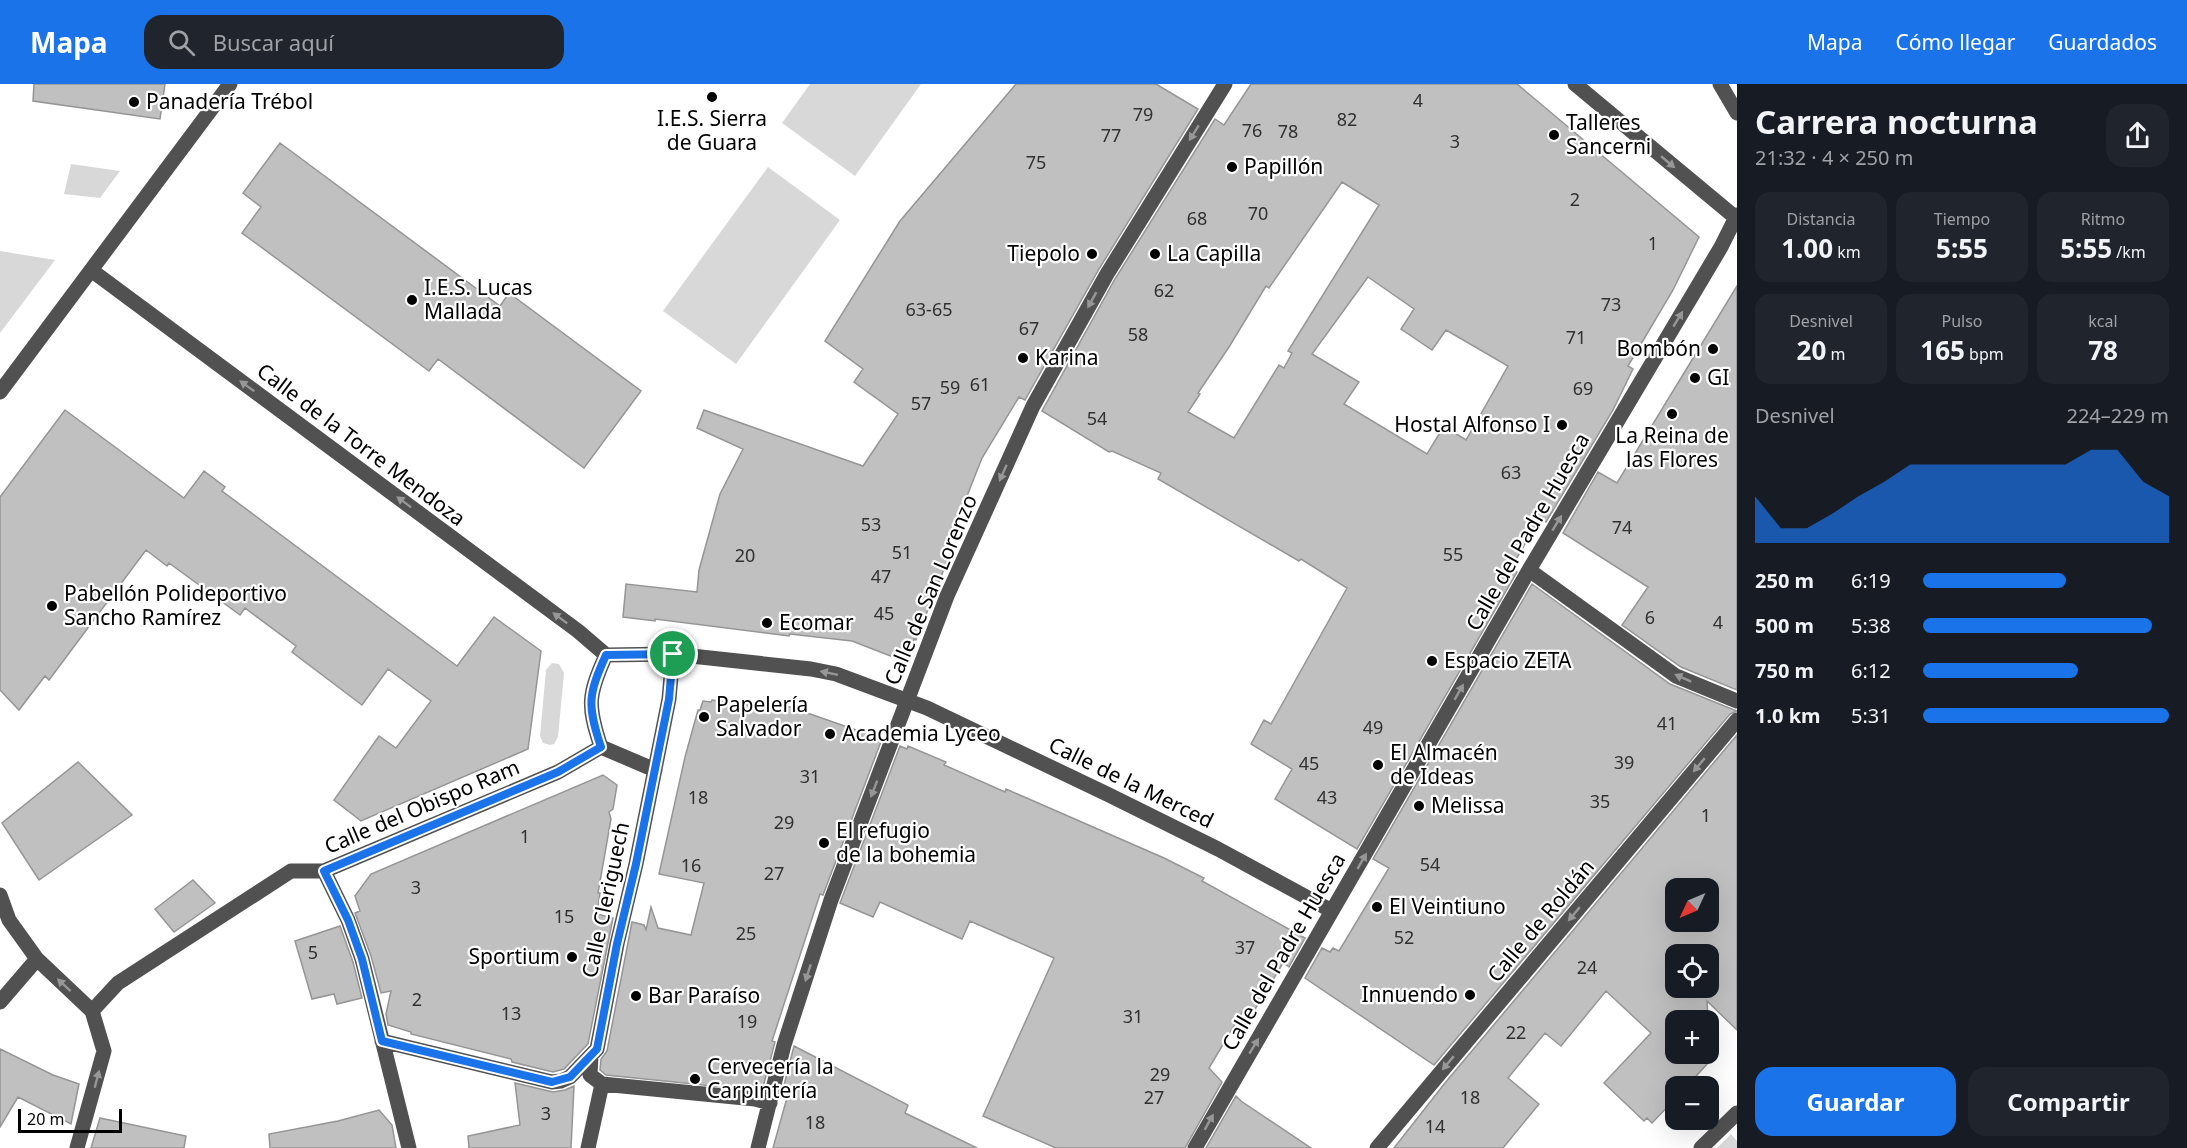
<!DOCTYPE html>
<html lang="es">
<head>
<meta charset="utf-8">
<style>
  body { margin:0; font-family:"Noto Sans",sans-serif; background:#20242c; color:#f1f3f6; height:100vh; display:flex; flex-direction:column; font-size:22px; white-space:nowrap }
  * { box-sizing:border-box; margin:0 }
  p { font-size:20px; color:#9ea1a6 }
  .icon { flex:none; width:33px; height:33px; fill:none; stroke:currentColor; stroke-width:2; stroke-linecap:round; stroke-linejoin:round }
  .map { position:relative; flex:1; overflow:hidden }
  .panel { display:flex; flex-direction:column; background:#171b24; width:450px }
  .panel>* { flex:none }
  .needle { width:39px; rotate:226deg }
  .fabs { position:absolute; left:1665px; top:794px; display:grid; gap:12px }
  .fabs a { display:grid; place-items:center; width:54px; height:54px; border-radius:12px; background:#171b24; box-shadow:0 6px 24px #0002; font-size:30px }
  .scale { position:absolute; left:18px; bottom:15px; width:104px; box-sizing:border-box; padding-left:6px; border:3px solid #000; border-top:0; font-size:16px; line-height:21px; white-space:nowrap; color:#000; -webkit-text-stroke:4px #fff; paint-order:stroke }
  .pin { position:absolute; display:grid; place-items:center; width:51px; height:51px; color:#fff; margin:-26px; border:3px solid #fff; border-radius:50%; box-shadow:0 2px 6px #0007 }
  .round { display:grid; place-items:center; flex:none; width:63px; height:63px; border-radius:18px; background:#20242c }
  .head { display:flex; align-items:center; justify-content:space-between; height:102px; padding:0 18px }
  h1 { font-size:33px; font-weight:700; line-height:45px }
  .figures { display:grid; grid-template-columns:repeat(3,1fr); gap:9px; height:102px; padding:6px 18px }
  .figures div { display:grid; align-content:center; border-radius:15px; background:#20242c; text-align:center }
  .figures b { font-size:26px; font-weight:700 }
  .figures small { font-size:16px; font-weight:400 }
  .figures p { font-size:16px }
  .chart { height:168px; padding:12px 18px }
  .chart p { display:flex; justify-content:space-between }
  .chart svg { width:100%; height:108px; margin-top:6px; fill:#1a73e8; opacity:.7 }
  .cta { display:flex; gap:12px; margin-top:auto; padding:12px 18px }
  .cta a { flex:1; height:69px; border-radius:18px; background:#1a73e8; color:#fff; font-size:24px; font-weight:700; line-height:69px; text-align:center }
  .cta a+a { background:#20242c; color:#f1f3f6 }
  ul { padding:0 18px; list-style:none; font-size:20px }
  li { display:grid; grid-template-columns:96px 72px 1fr; align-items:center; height:45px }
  li i { height:15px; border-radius:8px; background:#1a73e8 }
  header { display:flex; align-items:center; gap:36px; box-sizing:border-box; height:84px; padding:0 30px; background:#1a73e8; color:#fff }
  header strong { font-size:28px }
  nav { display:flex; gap:33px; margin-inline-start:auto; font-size:21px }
  .search { width:420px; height:54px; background:#20242c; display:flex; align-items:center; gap:15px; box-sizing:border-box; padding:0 21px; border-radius:18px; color:#9ea1a6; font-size:22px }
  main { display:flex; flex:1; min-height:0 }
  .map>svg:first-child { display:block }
</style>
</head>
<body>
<header>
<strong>Mapa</strong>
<div class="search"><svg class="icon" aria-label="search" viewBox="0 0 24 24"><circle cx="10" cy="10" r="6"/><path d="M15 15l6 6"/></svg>Buscar aquí</div>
<nav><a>Mapa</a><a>Cómo llegar</a><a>Guardados</a></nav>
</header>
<main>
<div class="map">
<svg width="1737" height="1064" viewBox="0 0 1737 1064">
  <rect width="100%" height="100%" fill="#fff"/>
  <!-- green -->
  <path fill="#d8d8d8" d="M810,0h111l-66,92 -73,-53z
    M71,80l49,7 -20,27 -36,-4z
    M768,83l72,53 -104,144 -73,-53z
    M0,167l55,9 -55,73z
    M552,579l7,1 5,9 -6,64 -4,7 -4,1 -7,-2 -3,-7 6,-66z
    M1731,1050l6,7v7h-20z"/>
  <!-- building -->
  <path fill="#c0c0c0" stroke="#959595" stroke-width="1.5" fill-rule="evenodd" d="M34,0h131l-5,35 -127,-18z
    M1016,0h140l42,25 -99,160 -74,131 -6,-3 -37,61 -39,99 5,2 -32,81 -2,-1 -8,23 -54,-21 -62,-7 -1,2 -134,-17v2l-32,-4 3,-33 71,8 2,-22 21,-76 23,-45 -46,-21 7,-18 159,56 35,-52 -44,-32 9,-13 -38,-28 75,-120z
    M1251,0h266l182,153 -26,53 -45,76 5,3 -20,41 -67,112 -6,-4 -29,50 6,4 -160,277 -82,-50 17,-30 -41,-25 13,-24 7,4 76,-136 -46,-29 -2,2 -141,-82 3,-6 -49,-22 -3,1 -67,-41 73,-132 100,-160 9,6zM1342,98l37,23 -91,146 4,2 -8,15 -5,-3 -45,73 -46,-26 12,-18 -2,-1 31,-46 37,-61 3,2zM1368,193l46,32 -13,20 31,21 14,-20 62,36 -42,74 -22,-14 -17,28 -83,-50 15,-22 -47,-28z
    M280,59l220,163 9,-13 132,98 -57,77 -146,-109 -9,12 -187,-138 19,-26 -18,-14z
    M1737,202v404l-56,-23 -59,-42 26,-38 -85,-54 35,-61 19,11z
    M65,326l119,88 20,-27 21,16 -3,4 235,175 37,-49 47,34 -13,98 -167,72 -27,-21 45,-64 17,12 35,-47 -43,-32 -26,36 -70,-53 4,-6 -51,-38 -5,7 -71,-52 -2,3 -21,-16 -97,130 -4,-4 -26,34 -19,-20v-193z
    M1532,500l138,100 67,27 -7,3 -296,351 -129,-87 17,-30 8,4 3,-4 6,3 50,-83 -16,-9z
    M712,616l51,7 1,-3 26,3 92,32 -59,156 -3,-1 -48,147 3,1 -13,49 -156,-16 -6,-5 1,-11 6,-8 25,-129 12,3 2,5 5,-23 7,21 33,7 13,-52 -45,-9 26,-117 13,-47h2l3,-9 8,1z
    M1737,651v295l-30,-29 1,19h-32v33h32v-10l1,19 -22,24h-11v12l-24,25 -5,-5 -3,3 -40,-38 47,-50 -45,-42 -45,55 -16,-13 -37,45 31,26 -36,44h-109l51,-65zM1676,804h32v33h-32zM1676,870h32v33h-32z
    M900,662l7,3 1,-3 38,16 -2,3 61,27 1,-3 158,69 40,20 -2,3 103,57 -16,29 -6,-4 -32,53 -8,-5 -34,57 13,14 -37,66h-129l-73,-32 71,-158 -84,-37 -8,18 -82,-37 -7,15 -33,-14z
    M78,678l54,53 -93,65 -37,-57z
    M603,691l14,10 -4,24 -4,3 2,7 -13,74h2l-3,21 16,4 -25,126 -24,25 -11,3 -41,-10 -1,-3 -100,-25v-2l-23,-7 -2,-11 5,-23 -10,2 -10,-37 -16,-43 5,-2 -5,-15 16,-22z
    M193,796l22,23 -41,29 -19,-23z
    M340,842l13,36 9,36 -25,6 -3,-10 -22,5 -17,-58z
    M794,962l114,59 -3,8 72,35h-204l15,-54 -6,-1z
    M0,965l53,26 26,9 -8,40 -53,-27 -18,30z
    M515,999l38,9 12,-2 9,-4 -3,62h-102l-1,-12 52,-11z
    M1236,1012l5,5 70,47h-105z
    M379,1026l13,15 4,23h-126l-1,-14 69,-13z
    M100,1034l86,18 -2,12h-93z"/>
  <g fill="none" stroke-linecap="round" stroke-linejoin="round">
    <!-- minor -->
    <path stroke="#515151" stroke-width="15" d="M1575,0l161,134
      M1720,0l17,29
      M91,186l487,361 28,24
      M0,308l230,-308
      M1529,486l147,106 61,25
      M655,686l-54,-23c-14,-42 -13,-52 5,-92l67,-1 138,15 25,5 91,34 180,86 111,55 114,62
      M324,787l24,49 14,39 47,189
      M0,811l9,25 28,39 55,52 12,40 -27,97
      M0,918l37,-43
      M92,927l26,-28 173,-112h33l234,-99 43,-25
      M382,957l170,41 9,-1 9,-4 27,-28 20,-105 19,-80 33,-165 4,-45
      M602,1000l153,15 15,4
      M588,1064l14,-64 -12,-9 1,-19
      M758,1064l26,-103 47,-145 116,-304 86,-190 74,-132 118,-190
      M1195,1064l334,-578 192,-323 16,-32
      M1377,1064l360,-428
      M1701,1064l36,-35"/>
  </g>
  <!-- one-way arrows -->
  <defs><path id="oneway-solid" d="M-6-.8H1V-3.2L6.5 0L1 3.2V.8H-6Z" transform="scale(1.5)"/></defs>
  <g fill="#979797">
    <use href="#oneway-solid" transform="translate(1194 49) rotate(122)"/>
    <use href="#oneway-solid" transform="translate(1668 78) rotate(40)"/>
    <use href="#oneway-solid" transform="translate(1092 216) rotate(119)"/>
    <use href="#oneway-solid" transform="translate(1678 235) rotate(-59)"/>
    <use href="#oneway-solid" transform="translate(247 302) rotate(-144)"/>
    <use href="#oneway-solid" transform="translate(1003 389) rotate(114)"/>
    <use href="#oneway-solid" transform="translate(404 418) rotate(-143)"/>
    <use href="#oneway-solid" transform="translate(1557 439) rotate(-59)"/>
    <use href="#oneway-solid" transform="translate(560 534) rotate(-143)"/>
    <use href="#oneway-solid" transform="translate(829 589) rotate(-168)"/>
    <use href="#oneway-solid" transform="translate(1683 594) rotate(-156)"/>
    <use href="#oneway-solid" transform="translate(1459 608) rotate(-60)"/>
    <use href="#oneway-solid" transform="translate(1699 681) rotate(130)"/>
    <use href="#oneway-solid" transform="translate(874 705) rotate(111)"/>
    <use href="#oneway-solid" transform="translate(1362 777) rotate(-60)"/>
    <use href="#oneway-solid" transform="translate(1574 830) rotate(130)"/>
    <use href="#oneway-solid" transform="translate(808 889) rotate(108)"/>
    <use href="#oneway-solid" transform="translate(64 901) rotate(-137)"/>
    <use href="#oneway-solid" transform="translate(1254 962) rotate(-59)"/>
    <use href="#oneway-solid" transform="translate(1448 979) rotate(130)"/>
    <use href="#oneway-solid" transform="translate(97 995) rotate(-75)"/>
    <use href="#oneway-solid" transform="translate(1209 1038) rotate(-61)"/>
  </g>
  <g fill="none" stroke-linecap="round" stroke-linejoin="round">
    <!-- route casing -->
    <g stroke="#fff" stroke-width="12">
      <path id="route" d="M673,570l-4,45 -33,165 -19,80 -20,105 -27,28 -18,5 -170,-41 -20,-82 -14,-39 -24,-49 234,-99 43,-25c-14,-42 -13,-52 5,-92z"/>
    </g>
    <!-- route -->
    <use href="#route" stroke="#1a73e8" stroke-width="8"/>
  </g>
  <!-- markers -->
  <g fill="#000" stroke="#fff" stroke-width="2">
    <circle cx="712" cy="13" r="6"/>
    <circle cx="134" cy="18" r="6"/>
    <circle cx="1554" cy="51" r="6"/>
    <circle cx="1232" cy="83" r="6"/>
    <circle cx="1092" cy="170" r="6"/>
    <circle cx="1155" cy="170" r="6"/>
    <circle cx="412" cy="216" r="6"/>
    <circle cx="1713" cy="265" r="6"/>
    <circle cx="1023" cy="274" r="6"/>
    <circle cx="1695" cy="294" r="6"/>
    <circle cx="1672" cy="330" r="6"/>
    <circle cx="1562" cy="341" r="6"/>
    <circle cx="52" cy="522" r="6"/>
    <circle cx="767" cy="539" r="6"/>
    <circle cx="1432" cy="577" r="6"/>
    <circle cx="704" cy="633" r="6"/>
    <circle cx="830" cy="650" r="6"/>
    <circle cx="1378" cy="681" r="6"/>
    <circle cx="1419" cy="722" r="6"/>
    <circle cx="824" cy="759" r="6"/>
    <circle cx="1377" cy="823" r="6"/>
    <circle cx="572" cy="873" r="6"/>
    <circle cx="1470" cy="911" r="6"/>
    <circle cx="636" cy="912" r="6"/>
    <circle cx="695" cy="995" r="6"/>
  </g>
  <g text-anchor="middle" stroke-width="4.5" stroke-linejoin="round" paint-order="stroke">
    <!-- number labels -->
    <g font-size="18" fill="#303030">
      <text x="1418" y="23">4</text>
      <text x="1143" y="37">79</text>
      <text x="1347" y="42">82</text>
      <text x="1252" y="53">76</text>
      <text x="1288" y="54">78</text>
      <text x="1111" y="58">77</text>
      <text x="1455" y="64">3</text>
      <text x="1036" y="85">75</text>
      <text x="1575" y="122">2</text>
      <text x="1258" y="136">70</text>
      <text x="1197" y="141">68</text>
      <text x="1653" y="166">1</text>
      <text x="1164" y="213">62</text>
      <text x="1611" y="227">73</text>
      <text x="929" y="232">63-65</text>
      <text x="1029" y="251">67</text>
      <text x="1138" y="257">58</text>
      <text x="1576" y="260">71</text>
      <text x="980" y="307">61</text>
      <text x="950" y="310">59</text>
      <text x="1583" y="311">69</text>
      <text x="921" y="326">57</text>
      <text x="1097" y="341">54</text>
      <text x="1511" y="395">63</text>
      <text x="871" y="447">53</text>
      <text x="1622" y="450">74</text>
      <text x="902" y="475">51</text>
      <text x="1453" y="477">55</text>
      <text x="745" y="478">20</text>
      <text x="881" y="499">47</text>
      <text x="884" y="536">45</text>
      <text x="1650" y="540">6</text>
      <text x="1718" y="545">4</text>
      <text x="1667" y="646">41</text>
      <text x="1373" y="650">49</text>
      <text x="1624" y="685">39</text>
      <text x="1309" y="686">45</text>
      <text x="810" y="699">31</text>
      <text x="698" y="720">18</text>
      <text x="1327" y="720">43</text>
      <text x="1600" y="724">35</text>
      <text x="1706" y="738">1</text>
      <text x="784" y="745">29</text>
      <text x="525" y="759">1</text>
      <text x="1430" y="787">54</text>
      <text x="691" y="788">16</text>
      <text x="774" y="796">27</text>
      <text x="416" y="810">3</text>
      <text x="564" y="839">15</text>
      <text x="746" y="856">25</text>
      <text x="1404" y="860">52</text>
      <text x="1245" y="870">37</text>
      <text x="313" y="875">5</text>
      <text x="1587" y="890">24</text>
      <text x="417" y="922">2</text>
      <text x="511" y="936">13</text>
      <text x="1133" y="939">31</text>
      <text x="747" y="944">19</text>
      <text x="1516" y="955">22</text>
      <text x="1160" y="997">29</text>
      <text x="1154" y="1020">27</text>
      <text x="1470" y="1020">18</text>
      <text x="546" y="1036">3</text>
      <text x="815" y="1045">18</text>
      <text x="1435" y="1049">14</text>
    </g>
    <!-- poi labels -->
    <g font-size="21" fill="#000" stroke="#fff" text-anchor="start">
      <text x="146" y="25">Panadería Trébol</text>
      <text x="712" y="42" text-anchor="middle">I.E.S. Sierra<tspan x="712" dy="24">de Guara</tspan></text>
      <text x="1566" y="46">Talleres<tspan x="1566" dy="24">Sancerni</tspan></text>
      <text x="1244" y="90">Papillón</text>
      <text x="1080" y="177" text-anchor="end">Tiepolo</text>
      <text x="1167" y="177">La Capilla</text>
      <text x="424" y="211">I.E.S. Lucas<tspan x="424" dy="24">Mallada</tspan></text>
      <text x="1701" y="272" text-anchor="end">Bombón</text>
      <text x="1035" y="281">Karina</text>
      <text x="1707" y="301">GI</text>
      <text x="1550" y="348" text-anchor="end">Hostal Alfonso I</text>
      <text x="1672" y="359" text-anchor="middle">La Reina de<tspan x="1672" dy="24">las Flores</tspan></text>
      <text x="64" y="517">Pabellón Polideportivo<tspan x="64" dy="24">Sancho Ramírez</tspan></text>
      <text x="779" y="546">Ecomar</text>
      <text x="1444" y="584">Espacio ZETA</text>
      <text x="716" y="628">Papelería<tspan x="716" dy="24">Salvador</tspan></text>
      <text x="842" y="657">Academia Lyceo</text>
      <text x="1390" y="676">El Almacén<tspan x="1390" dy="24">de Ideas</tspan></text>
      <text x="1431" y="729">Melissa</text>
      <text x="836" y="754">El refugio<tspan x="836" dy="24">de la bohemia</tspan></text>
      <text x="1389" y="830">El Veintiuno</text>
      <text x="560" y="880" text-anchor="end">Sportium</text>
      <text x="1458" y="918" text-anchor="end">Innuendo</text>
      <text x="648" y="919">Bar Paraíso</text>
      <text x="707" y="990">Cervecería la<tspan x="707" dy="24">Carpintería</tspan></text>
    </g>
    <!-- street labels -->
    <g font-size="21" fill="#000" stroke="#fff">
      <text transform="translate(361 361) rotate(37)" y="7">Calle de la Torre Mendoza</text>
      <text transform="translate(1528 448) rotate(-60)" y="7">Calle del Padre Huesca</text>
      <text transform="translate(931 506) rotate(-67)" y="7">Calle de San Lorenzo</text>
      <text transform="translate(1131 699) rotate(26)" y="7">Calle de la Merced</text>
      <text transform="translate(422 723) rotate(-23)" y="7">Calle del Obispo Ram</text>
      <text transform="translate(606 816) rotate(-78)" y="7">Calle Cleriguech</text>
      <text transform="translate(1541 837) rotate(-50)" y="7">Calle de Roldán</text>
      <text transform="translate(1284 868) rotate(-60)" y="7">Calle del Padre Huesca</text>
    </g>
  </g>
</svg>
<div class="fabs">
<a><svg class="needle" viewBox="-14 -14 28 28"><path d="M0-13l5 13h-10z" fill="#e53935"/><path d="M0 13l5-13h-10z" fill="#9ea1a6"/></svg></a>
<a><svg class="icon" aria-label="locate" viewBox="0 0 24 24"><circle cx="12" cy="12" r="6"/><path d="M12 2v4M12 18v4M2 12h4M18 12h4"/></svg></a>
<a>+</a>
<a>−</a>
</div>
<div class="scale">20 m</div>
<div class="pin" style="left:673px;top:570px;background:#1e9e55"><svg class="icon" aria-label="arrive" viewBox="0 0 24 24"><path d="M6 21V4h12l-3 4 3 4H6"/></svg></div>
</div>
<section class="panel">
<div class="head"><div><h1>Carrera nocturna</h1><p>21:32 · 4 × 250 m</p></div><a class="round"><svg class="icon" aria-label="share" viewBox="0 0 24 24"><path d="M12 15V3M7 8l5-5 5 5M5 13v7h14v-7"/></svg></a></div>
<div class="figures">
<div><p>Distancia</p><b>1.00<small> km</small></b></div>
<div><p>Tiempo</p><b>5:55</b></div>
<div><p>Ritmo</p><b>5:55<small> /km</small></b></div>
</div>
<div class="figures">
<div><p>Desnivel</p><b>20<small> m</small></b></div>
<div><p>Pulso</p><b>165<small> bpm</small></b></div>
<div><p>kcal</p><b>78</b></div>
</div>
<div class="chart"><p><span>Desnivel</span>224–229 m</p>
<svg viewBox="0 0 160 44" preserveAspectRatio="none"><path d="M0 44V25L10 38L20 38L30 32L40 25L50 19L60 12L70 12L80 12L90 12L100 12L110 12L120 12L130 6L140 6L150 19L160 25V44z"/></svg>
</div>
<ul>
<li><b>250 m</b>6:19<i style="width:58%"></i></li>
<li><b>500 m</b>5:38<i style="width:93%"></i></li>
<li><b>750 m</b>6:12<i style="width:63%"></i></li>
<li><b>1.0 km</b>5:31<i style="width:100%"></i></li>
</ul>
<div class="cta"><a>Guardar</a><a>Compartir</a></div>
</section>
</main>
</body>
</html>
